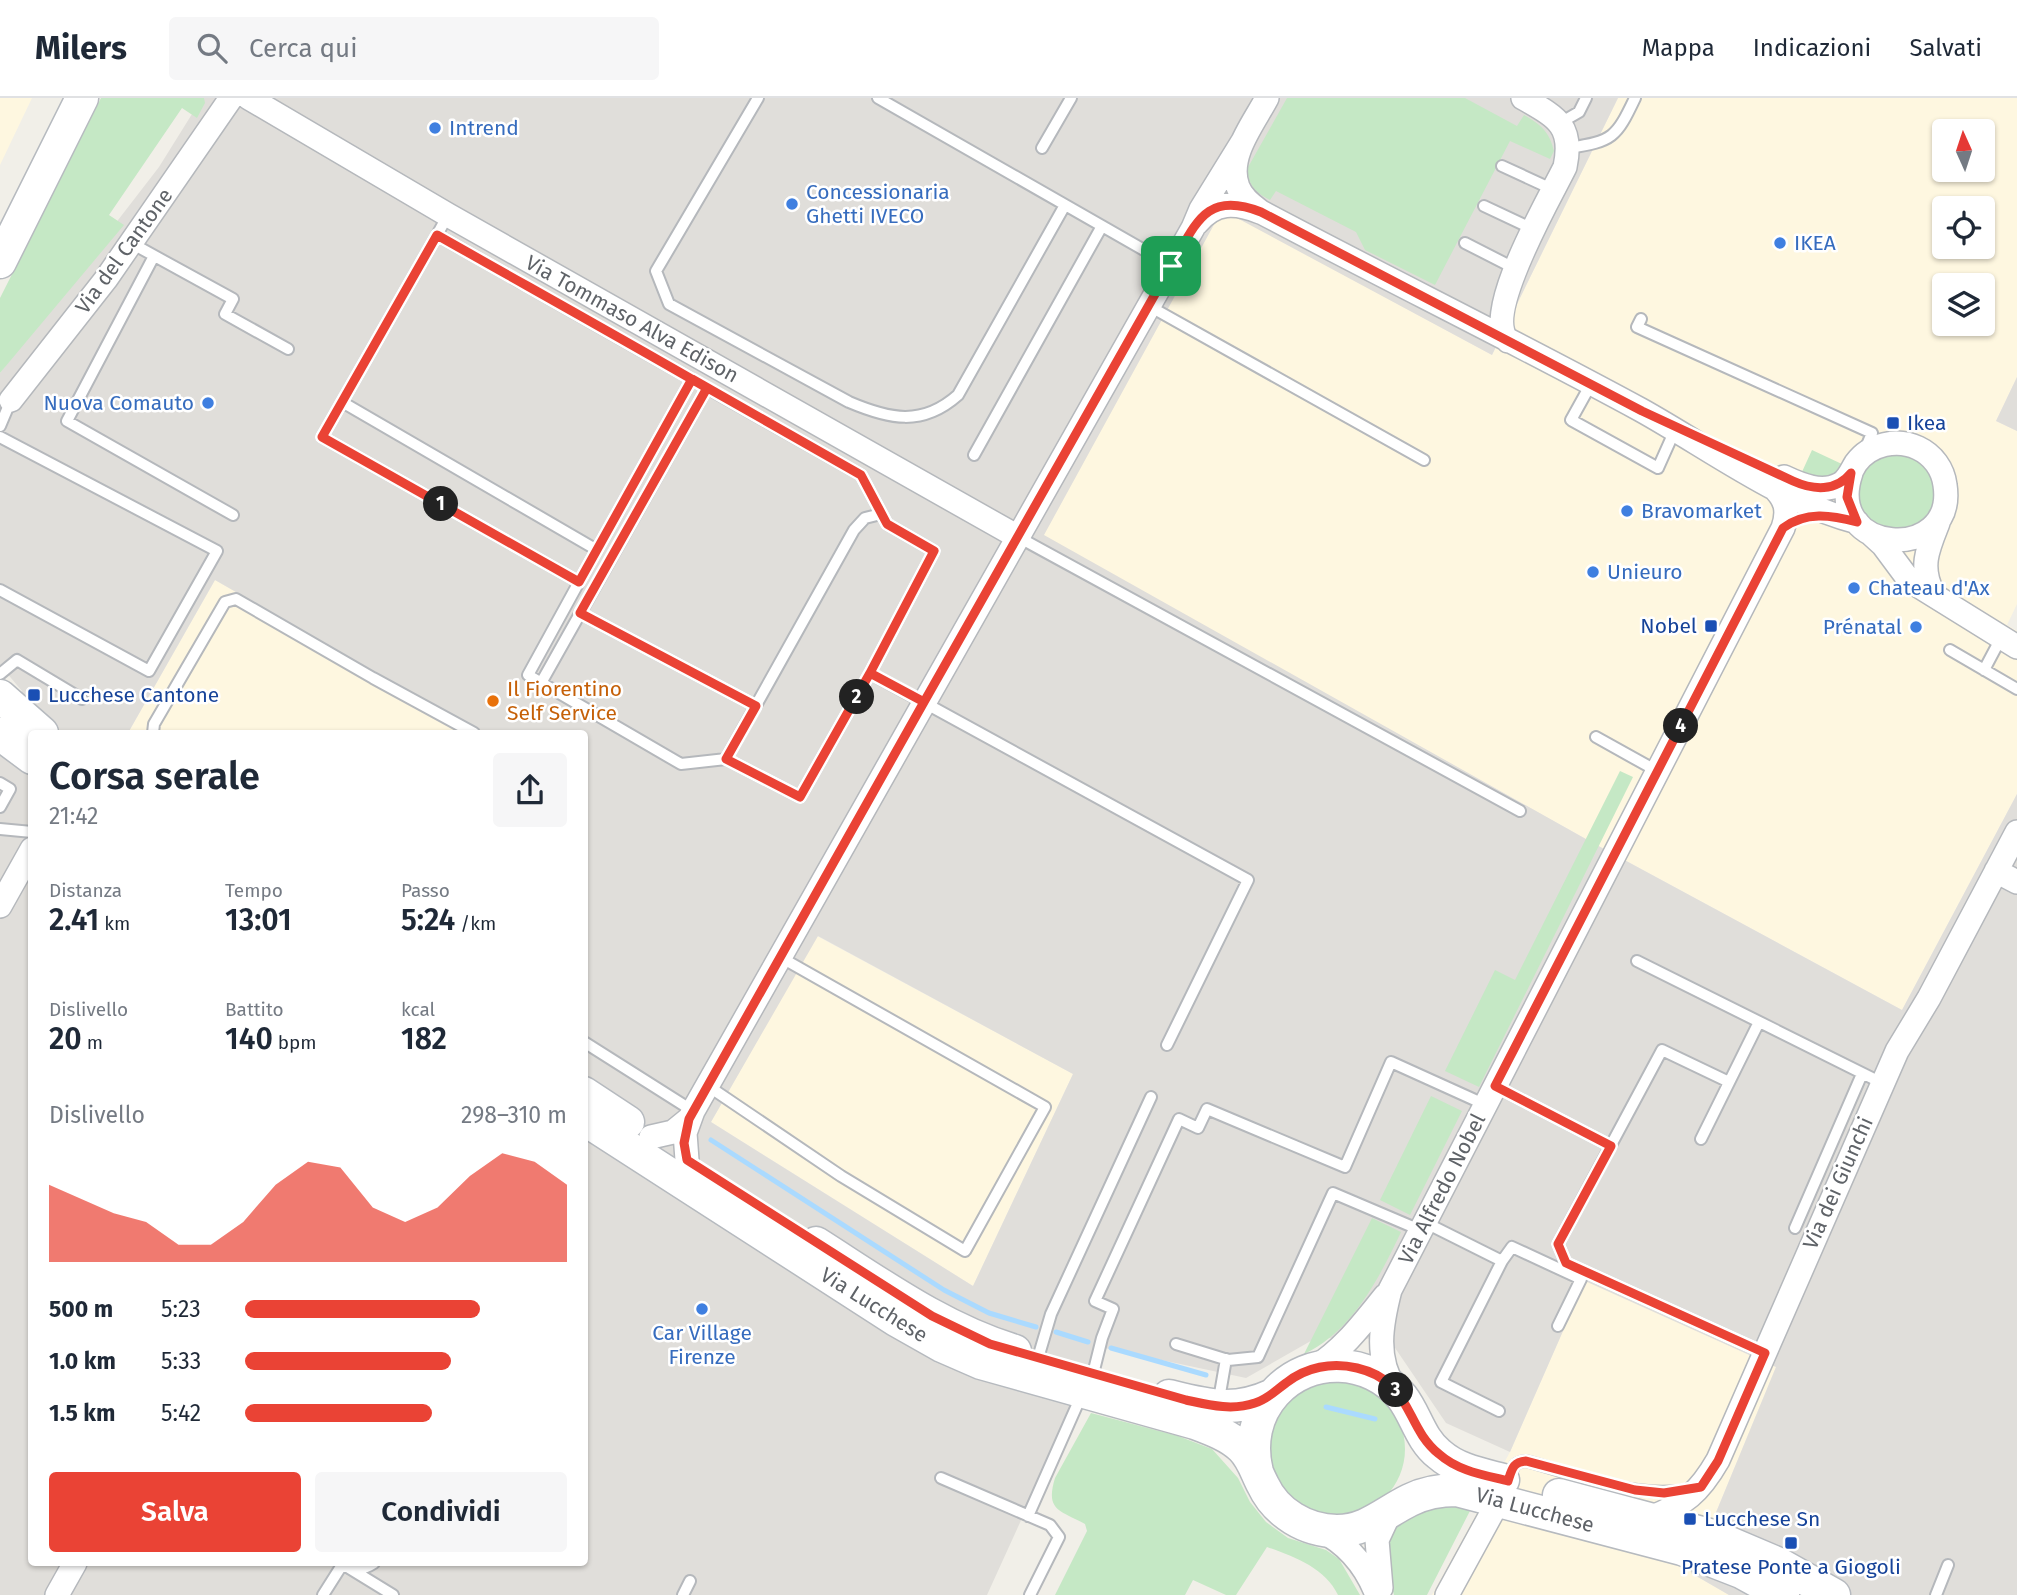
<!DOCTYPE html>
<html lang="it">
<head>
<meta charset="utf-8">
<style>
  body { margin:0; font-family:"Fira Sans",sans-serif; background:#f6f6f7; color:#1f2937; height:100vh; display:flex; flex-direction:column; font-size:26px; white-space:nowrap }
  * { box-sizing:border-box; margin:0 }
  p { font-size:23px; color:#747a83 }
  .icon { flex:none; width:38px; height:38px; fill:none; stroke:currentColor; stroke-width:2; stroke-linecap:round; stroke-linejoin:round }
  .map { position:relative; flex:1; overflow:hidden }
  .sheet { position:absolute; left:28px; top:632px; width:560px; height:836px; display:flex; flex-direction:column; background:#fff; border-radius:7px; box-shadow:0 2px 5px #0004 }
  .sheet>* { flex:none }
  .needle { width:46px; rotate:357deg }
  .fabs { position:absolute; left:1932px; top:21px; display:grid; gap:14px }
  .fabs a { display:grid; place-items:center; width:63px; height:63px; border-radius:7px; background:#fff; box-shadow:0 2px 5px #0004; font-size:35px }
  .pin { position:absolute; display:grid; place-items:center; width:60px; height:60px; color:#fff; margin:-30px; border-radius:14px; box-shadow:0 4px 10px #0006 }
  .km { position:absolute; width:35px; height:35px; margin:-18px; border-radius:50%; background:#222; color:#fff; font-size:19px; line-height:35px; text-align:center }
  .round { display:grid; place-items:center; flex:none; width:74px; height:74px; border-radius:7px; background:#f6f6f7 }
  .overview { display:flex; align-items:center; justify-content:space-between; height:119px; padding:0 21px }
  h1 { font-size:38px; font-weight:600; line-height:52px }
  .figures { display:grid; grid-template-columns:repeat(3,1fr); gap:10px; height:119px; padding:7px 21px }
  .figures div { display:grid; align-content:center }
  .figures b { font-size:30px; font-weight:600 }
  .figures small { font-size:19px; font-weight:400 }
  .figures p { font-size:19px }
  .chart { height:196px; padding:14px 21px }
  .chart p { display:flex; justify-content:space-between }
  .chart svg { width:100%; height:126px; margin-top:7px; fill:#ea4335; opacity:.7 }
  .cta { display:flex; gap:14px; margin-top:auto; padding:14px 21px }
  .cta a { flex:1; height:80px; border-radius:7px; background:#ea4335; color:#fff; font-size:28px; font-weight:600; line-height:80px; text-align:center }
  .cta a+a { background:#f6f6f7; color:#1f2937 }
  ul { padding:0 21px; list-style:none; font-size:23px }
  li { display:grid; grid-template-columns:112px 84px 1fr; align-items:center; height:52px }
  li i { height:18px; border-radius:9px; background:#ea4335 }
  header { display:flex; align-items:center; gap:42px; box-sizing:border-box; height:98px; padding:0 35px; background:#fff; border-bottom:2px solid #e0e1e3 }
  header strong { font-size:33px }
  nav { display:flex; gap:38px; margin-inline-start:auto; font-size:24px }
  .search { width:490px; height:63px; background:#f6f6f7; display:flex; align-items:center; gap:18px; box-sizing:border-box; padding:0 24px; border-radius:7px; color:#747a83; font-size:26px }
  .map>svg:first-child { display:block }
</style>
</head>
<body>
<header>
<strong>Milers</strong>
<div class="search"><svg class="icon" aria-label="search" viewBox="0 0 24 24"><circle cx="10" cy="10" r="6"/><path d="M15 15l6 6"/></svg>Cerca qui</div>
<nav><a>Mappa</a><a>Indicazioni</a><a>Salvati</a></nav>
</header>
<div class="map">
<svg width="2017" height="1497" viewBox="0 0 2017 1497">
  <rect width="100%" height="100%" fill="#f1efe8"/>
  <!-- commercial -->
  <path fill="#fef7e0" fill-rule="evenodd" d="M0,0h32l-32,67z
    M1618,0h399v279l-21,44 21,10v173l-10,21 10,6v163l-115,216 -309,-167 -550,-307 179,-327 270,146zM1944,33h39v39h-39zM1944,110h39v39h-39zM1944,187h39v39h-39z
    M215,482l266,153h-353z
    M817,838l256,138 -100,212 -262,-164z
    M1585,1182l191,87 -85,206 38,22h-297l78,-143z"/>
  <!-- industrial -->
  <path fill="#e0deda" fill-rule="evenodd" d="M202,0h1416l-126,257 -270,-145 -178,325 549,308 309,167 115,-216v801h-288l-38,-22 85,-206 -191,-86 -75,171 -64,-29 -57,-84 -73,-1 -70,40 -146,-31 -113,248h-987v-870l22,-34 -22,-26v-292l159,-206zM215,482l266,153h103v830h-552v-830h96zM818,838l255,138 -100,212 -262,-164z
    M2017,279v54l-21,-10z"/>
  <!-- green -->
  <path fill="#c5e8c5" d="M101,0h103l1,5 -8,15 -15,-10 -73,107 15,10 -124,148v-75z
    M1287,0h178l52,28 7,-11c17,10 25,16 30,36l-4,8 -40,-18 -75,144 -70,-35 -9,-18 -80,-41 -6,9c-15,-8 -21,-14 -23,-31z
    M1812,352l32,15c-12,16 -25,13 -43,9z
    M1858 394a39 39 0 1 1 78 0a39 39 0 1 1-78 0Z
    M1620,673l13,6 -154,310 -34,-16 50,-101 20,10z
    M1431,998l31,15 -52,104 -30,-15z
    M1372,1120l29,14c-22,46 -48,99 -97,122z
    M1269 1351a68 68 0 1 1 136 0a68 68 0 1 1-136 0Z
    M1091,1315l87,23 34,13 26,29 12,24 16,20 22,16 38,12 13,9 21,36h-22c-13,-27 -43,-38 -71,-48l-31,48h-10l-33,-15 -8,15h-130l32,-64 -2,-7c-25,-14 -40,-13 -30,-46z
    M1474,1405l-47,92h-33l-10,-41 4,-23 23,-25z"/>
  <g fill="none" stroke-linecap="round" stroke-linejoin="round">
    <!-- stream -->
    <path stroke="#aadaff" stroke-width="5" d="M711,1042l233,150 45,23 47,14
      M1056,1234l32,10
      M1111,1250l95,27
      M1326,1309l49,12"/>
    <!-- lane casing -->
    <g stroke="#b5b8bc" stroke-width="14">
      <path id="lane" d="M758,0l-102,173 13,33 180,98c40,17 73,25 109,-7l107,-190
        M878,0l294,168
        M1560,25l19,-11 7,-14
        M1042,50l29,-50
        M1569,50c44,-7 47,-10 66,-50
        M1502,68l52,24
        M1484,108l51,24
        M448,117l-11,20 424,240 26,49 47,27 -64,122 378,207 -81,165
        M437,137l-115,202 257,145 -51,93 153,89 45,-5 74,38 70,-124
        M131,145l102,56 -8,15 63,35
        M1465,145l51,26
        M154,158l-87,165 166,94
        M1149,208l275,154
        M1641,221l-4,8 235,106 -7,17
        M1591,286l-20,36 87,48 17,-38
        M342,304l255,148
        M0,328l11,-26
        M0,339l217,114 -68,120 -149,-81
        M974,357l128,-229
        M1018,439l502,274
        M579,484l113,-203
        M580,515l176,93
        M1950,552l67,39
        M1984,572l17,-32
        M0,576l17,-14 65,39
        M541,585l166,-295
        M153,635l1,-9 71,-122 11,-3 137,79 101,55
        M1596,639l61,34
        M726,661l128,-229 11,-12 16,-4
        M0,685l10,6 -10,18
        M0,731l32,3
        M1637,863l245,122
        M584,944l109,69
        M1729,984l-67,-32 -104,194 8,19 199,90
        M708,988l133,90 124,75 80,-144 -265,-150
        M1495,988l116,60
        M1701,1041l58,-117
        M1424,1124l78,39 -61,121 58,29
        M1795,1130l67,-154
        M1502,1163l10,-14 69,32 -23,47
        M1176,1246l52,16 30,-3 75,-164 87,37
        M1038,1260l13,-44 100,-217
        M1093,1276l9,-36 11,-29 -18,-8 84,-182 19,9 9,-19 138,58 46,-105 95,43
        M1218,1307l8,-46
        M941,1380l109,47 9,12 -29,58
        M1509,1381c4,-12 5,-17 17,-18 53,14 110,39 165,28
        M1028,1418l54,-122
        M340,1465c11,8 22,8 34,0
        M349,1470l44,27
        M323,1497l19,-30
        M683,1497l7,-14
        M1936,1497l12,-30"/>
    </g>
    <!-- street casing -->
    <g stroke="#b5b8bc" stroke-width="26">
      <path id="street" d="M249,0l199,117 570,322
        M1267,0c-13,25 -41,59 -29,89 4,11 14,18 23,25 126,67 255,130 380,198 70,39 138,91 216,112
        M1197,125c18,-22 38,-21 63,-11
        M1508,243c-26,-28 42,-143 57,-174 9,-42 -9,-50 -42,-69
        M11,302l95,-121 125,-181
        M1784,379c17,8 38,17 56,7 8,-4 11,-13 16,-21 14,-19 41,-25 62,-15 15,7 25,21 27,37 12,79 -122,71 -94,-12
        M1872,437l11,10 26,35 108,67
        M1933,495c-14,-26 -5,-45 5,-70
        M1996,773l21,11
        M0,808l32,-57
        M651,1039l22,-5 16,-13
        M687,1062l-2,-27 8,-22 500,-883 8,-19 42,-68
        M1314,1270c30,-19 49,-45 71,-72
        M1395,1291c-20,-31 -14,-64 -5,-99l393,-762c6,-18 3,-29 -11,-42
        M1650,1420c35,-14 49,-25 68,-58l179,-409 32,-53 88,-166
        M1320,1432c28,14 46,36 57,65
        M1381,1490l-4,-48 13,-28
        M57,1497l18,-32
        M1447,1497l52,-95"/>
    </g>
    <!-- secondary casing -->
    <g stroke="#b6babf" stroke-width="35">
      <path id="secondary" d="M0,164l82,-164
        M0,598l42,37
        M0,636l32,24
        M584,995l44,29
        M584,1021l312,201 46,26 39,17 214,60c16,6 35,13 47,25 11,11 14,24 21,37 13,28 43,46 74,46 30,0 48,-19 73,-31 14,-7 31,-10 47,-10l225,59 59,23 42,23
        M816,1145c63,40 126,86 199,108
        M1169,1298c40,10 65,17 104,-1
        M1257,1374c-7,-28 -2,-57 18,-79 34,-38 95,-36 127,4 14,18 18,42 37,57 18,16 41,20 64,26
        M1559,1397l154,41 66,28 55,31"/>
    </g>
    <!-- lane -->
    <use href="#lane" stroke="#fff" stroke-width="10"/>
    <!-- street -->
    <use href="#street" stroke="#fff" stroke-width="23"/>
    <!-- secondary -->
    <use href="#secondary" stroke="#fff" stroke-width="32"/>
  </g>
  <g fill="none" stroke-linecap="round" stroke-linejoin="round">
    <!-- route casing -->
    <g stroke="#fff" stroke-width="14">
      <path id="route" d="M1171,168l-247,436 -54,-29 64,-122 -47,-27 -26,-49 -169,-96 -113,203 -257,-145 115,-202c90,51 180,101 270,153l-127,225 176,93 -30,53 74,38 70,-124 54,29 -235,417 -5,24 3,17 245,156 58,28 196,56c23,5 46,11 69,3 13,-4 20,-12 31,-20 20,-16 46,-21 71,-15 56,13 47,58 82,86 19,17 45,21 69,27 4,-12 5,-19 18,-20l109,29 29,3 37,-6 17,-26 47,-108 -199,-90 -8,-19 53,-98 -116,-60 288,-558c23,-17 48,-13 74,-6l-10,-25 4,-24c-15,19 -38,17 -58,8l-151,-70 -381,-199c-56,-22 -65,12 -90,54"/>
    </g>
    <!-- route -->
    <use href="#route" stroke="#ea4335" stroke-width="9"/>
  </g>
  <!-- markers -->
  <g fill="#3f7fe0" stroke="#fff" stroke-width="2.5">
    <circle cx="435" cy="30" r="7"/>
    <circle cx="792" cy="106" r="7"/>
    <circle cx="1780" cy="145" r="7"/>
    <circle cx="208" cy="305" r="7"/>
    <circle cx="1627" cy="413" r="7"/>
    <circle cx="1593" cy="474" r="7"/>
    <circle cx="1854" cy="490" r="7"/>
    <circle cx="1916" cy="529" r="7"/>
    <circle cx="702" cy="1211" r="7"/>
  </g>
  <g fill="#1a4fb4" stroke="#fff" stroke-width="2.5">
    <rect x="1886" y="318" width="14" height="14" rx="3.5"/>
    <rect x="1704" y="521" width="14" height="14" rx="3.5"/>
    <rect x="27" y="590" width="14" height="14" rx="3.5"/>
    <rect x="1683" y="1414" width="14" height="14" rx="3.5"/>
    <rect x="1784" y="1438" width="14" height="14" rx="3.5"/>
  </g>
  <circle fill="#e8710a" stroke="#fff" stroke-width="2.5" cx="493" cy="603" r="7"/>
  <g text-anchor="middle" stroke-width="5" stroke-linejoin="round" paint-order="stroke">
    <!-- shop labels -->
    <g font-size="21" fill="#366cbe" stroke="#fff" text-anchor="start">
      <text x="449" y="37">Intrend</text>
      <text x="806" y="101">Concessionaria<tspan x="806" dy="24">Ghetti IVECO</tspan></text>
      <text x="1794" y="152">IKEA</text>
      <text x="194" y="312" text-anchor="end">Nuova Comauto</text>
      <text x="1641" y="420">Bravomarket</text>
      <text x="1607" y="481">Unieuro</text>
      <text x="1868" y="497">Chateau d'Ax</text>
      <text x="1902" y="536" text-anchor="end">Prénatal</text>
      <text x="702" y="1242" text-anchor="middle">Car Village<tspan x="702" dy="24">Firenze</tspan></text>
    </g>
    <!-- street labels -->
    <g font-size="21" fill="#5f6368" stroke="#fff">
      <text transform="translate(124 153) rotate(-54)" y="7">Via del Cantone</text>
      <text transform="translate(632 221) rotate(29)" y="7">Via Tommaso Alva Edison</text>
      <text transform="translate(1838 1085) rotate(-66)" y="7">Via dei Giunchi</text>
      <text transform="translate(1442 1091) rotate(-63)" y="7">Via Alfredo Nobel</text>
      <text transform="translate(874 1207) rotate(32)" y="7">Via Lucchese</text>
      <text transform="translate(1535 1412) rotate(15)" y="7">Via Lucchese</text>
    </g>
    <!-- transit labels -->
    <g font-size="21" fill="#164399" stroke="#fff" text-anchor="start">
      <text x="1907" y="332">Ikea</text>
      <text x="1697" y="535" text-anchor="end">Nobel</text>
      <text x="48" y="604">Lucchese Cantone</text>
      <text x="1704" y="1428">Lucchese Sn</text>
      <text x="1791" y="1476" text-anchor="middle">Pratese Ponte a Giogoli</text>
    </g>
    <!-- food labels -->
    <g font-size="21" fill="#c56008" stroke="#fff" text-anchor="start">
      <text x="507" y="598">Il Fiorentino<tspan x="507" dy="24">Self Service</tspan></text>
    </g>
  </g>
</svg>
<div class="fabs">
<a><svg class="needle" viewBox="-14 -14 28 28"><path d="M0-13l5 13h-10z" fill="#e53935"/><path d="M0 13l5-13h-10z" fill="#747a83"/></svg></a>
<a><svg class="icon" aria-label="locate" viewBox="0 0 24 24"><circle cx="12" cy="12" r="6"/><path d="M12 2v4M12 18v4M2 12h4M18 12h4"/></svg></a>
<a><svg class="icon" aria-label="layers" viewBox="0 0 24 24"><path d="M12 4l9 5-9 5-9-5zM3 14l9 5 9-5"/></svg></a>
</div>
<div class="pin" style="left:1171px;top:168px;background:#1e9e55"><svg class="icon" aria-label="arrive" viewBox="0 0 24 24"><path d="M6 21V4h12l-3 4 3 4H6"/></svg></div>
<b class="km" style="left:441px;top:406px">1</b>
<b class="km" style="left:857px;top:599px">2</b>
<b class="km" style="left:1396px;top:1292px">3</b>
<b class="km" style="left:1681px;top:628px">4</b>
<section class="sheet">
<div class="overview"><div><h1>Corsa serale</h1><p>21:42</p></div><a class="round"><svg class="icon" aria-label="share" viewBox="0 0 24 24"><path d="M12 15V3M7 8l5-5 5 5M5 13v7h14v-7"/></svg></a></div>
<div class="figures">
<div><p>Distanza</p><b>2.41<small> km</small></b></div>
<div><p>Tempo</p><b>13:01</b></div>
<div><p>Passo</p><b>5:24<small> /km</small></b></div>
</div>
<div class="figures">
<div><p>Dislivello</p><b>20<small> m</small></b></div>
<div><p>Battito</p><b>140<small> bpm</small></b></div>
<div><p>kcal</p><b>182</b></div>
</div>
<div class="chart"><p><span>Dislivello</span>298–310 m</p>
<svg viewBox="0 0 160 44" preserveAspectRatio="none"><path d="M0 44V17L10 22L20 27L30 30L40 38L50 38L60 30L70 17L80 9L90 11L100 25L110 30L120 25L130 14L140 6L150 9L160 17V44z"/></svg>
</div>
<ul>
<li><b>500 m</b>5:23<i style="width:73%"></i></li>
<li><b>1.0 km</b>5:33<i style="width:64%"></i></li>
<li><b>1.5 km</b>5:42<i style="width:58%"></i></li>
</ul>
<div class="cta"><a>Salva</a><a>Condividi</a></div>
</section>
</div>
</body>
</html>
